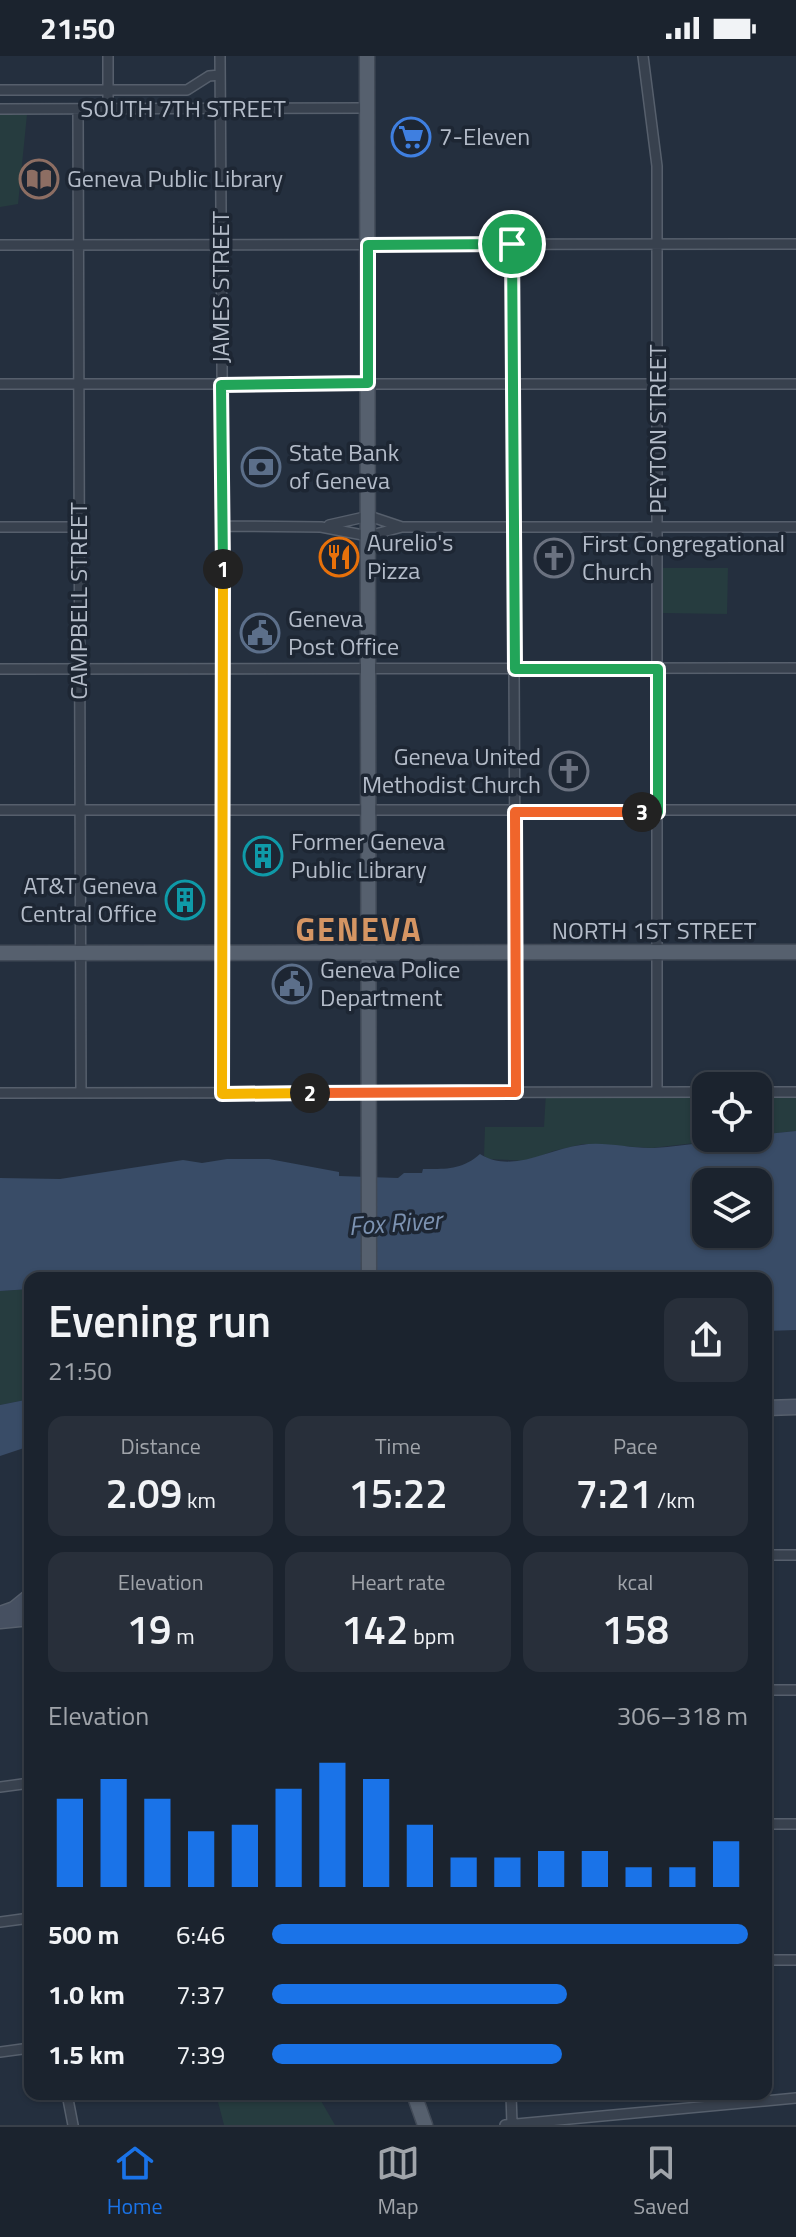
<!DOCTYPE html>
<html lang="en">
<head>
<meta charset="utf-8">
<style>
  body { margin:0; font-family:"Titillium Web",sans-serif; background:#282f3a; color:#f1f3f6; height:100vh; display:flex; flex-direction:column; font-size:30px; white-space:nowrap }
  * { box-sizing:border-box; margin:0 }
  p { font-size:26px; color:#a0a4aa }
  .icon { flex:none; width:44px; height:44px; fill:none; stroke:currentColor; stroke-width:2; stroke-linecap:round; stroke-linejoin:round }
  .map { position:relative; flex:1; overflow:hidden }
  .sheet { position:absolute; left:24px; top:1216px; width:748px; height:828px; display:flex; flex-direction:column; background:#1b232e; border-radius:16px; box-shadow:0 2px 6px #0004,0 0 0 2px #39404a }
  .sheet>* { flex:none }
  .fabs { position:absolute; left:692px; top:1016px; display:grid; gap:16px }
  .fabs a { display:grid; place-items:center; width:80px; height:80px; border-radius:16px; background:#1b232e; box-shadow:0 2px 6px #0004,0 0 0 2px #39404a; font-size:40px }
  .pin { position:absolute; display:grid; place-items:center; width:68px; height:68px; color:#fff; margin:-34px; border:4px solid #fff; border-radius:50%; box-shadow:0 2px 8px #0007 }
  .km { position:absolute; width:40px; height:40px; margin:-20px; border-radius:50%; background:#222; color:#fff; font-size:22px; line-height:40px; text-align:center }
  .round { display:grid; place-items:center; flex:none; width:84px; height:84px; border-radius:16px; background:#282f3a }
  .head { display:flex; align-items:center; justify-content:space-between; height:136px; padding:0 24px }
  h1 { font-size:44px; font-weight:600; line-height:60px }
  .stats { display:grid; grid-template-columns:repeat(3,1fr); gap:12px; height:136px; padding:8px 24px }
  .stats div { display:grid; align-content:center; border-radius:16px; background:#282f3a; text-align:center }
  .stats b { font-size:40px; font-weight:600 }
  .stats small { font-size:22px; font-weight:400 }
  .stats p { font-size:22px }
  .chart { height:224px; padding:16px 24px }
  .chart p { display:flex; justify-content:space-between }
  .chart svg { width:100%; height:144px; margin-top:8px; stroke:#1a73e8; stroke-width:6 }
  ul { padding:0 24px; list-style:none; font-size:26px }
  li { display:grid; grid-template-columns:128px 96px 1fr; align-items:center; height:60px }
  li i { height:20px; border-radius:10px; background:#1a73e8 }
  .status { display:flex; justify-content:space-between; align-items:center; height:56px; padding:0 40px; background:#1b232e; direction:ltr }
  .status svg { height:22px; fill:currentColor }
  .tab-bar { display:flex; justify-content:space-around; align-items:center; height:112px; border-top:2px solid #39404a; background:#1b232e; font-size:22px; color:#a0a4aa }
  .tab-bar a { display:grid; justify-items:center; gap:4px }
  .tab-bar .on { color:#1a73e8 }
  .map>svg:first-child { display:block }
</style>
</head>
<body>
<div class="status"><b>21:50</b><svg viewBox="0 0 49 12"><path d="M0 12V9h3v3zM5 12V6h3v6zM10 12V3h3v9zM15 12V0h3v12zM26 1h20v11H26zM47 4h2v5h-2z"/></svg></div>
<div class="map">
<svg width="796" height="2069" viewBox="0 0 796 2069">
  <rect width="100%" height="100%" fill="#242f3e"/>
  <!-- green -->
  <path fill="#263c3f" d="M0,58h27l-9,90 -18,3z
    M663,512h65l-1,46 -64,-1z
    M546,1036h160v46h31l-85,10 -69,-4 -30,7 -25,10 -39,-2 -5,-3 1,-29h59z
    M758,1036h38v39l-38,4z
    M30,1233v110l-30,6v-114z
    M251,2038h66l18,31h-111l-6,-23z"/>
  <!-- water -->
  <path fill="#394c67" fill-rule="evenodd" d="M796,1075v199l-30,1v-53h-736v11l-30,2v-113l60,1 123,-19 19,3 25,-4h42l70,13v4l59,2 6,-5h18l1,-4c23,0 39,1 57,-15 32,20 68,-5 101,-9 24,-4 49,4 73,3 35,-2 69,-10 104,-10v-3zM706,1126h52v52h-52z
    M30,1343v47l-30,10v-51z"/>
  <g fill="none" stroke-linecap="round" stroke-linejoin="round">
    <!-- street casing -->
    <g stroke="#565f6c" stroke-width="12">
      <path id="street" d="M220,0l4,613 -3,142 1,283
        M643,0l14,110v926
        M0,34h187l22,-14 11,-1
        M0,53l367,-1
        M78,53l3,984
        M108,53v-53
        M512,188l4,848
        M0,189l796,-1
        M0,328h796
        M329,469l40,-9 33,11
        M223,470l98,1 47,9 34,-9h394
        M0,471h78
        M0,613l796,-1
        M0,754h796
        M758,1036h38
        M0,1037l706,-1
        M766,1499h30
        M766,1634h30
        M0,1731l30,-4
        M766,1768h30
        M0,1866l30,-4
        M766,1904h30
        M0,1996l30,-4
        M67,2038l6,31
        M511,2038l1,30
        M505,2069l291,-27"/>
    </g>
    <!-- secondary casing -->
    <g stroke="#565f6c" stroke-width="17">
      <path id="secondary" d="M766,1352l30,-1
        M0,1558l14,-5 16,-13
        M0,1565l30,-3"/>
    </g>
    <!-- primary casing -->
    <g stroke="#414a57" stroke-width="17">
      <path id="primary" d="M367,0l2,1222
        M0,897l796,-1
        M414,2038l11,31"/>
    </g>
    <!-- street -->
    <use href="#street" stroke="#38414e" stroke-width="9"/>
    <!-- secondary -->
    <use href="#secondary" stroke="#465061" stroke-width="14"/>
    <!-- primary -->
    <use href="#primary" stroke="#56606e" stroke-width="14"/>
  </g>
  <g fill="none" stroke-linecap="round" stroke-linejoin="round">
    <!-- split-1 casing -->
    <g stroke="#fff" stroke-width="16">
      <path id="split-1" d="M223,513l-2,-184 147,-2v-138l144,-1"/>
    </g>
    <!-- split-2 casing -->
    <g stroke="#fff" stroke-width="16">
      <path id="split-2" d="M223,513l-1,525 88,-1"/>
    </g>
    <!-- split-3 casing -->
    <g stroke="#fff" stroke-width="16">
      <path id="split-3" d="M310,1037l206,-1 -1,-280h127"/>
    </g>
    <!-- split-4 casing -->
    <g stroke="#fff" stroke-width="16">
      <path id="split-4" d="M512,188l3,425h143v143h-16"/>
    </g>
    <!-- split-1 -->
    <use href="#split-1" stroke="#22a559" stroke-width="10"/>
    <!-- split-2 -->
    <use href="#split-2" stroke="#f5b400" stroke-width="10"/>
    <!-- split-3 -->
    <use href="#split-3" stroke="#f0652b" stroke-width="10"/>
    <!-- split-4 -->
    <use href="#split-4" stroke="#22a559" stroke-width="10"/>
  </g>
  <!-- icons -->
  <defs>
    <g id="supermarket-ring" transform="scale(2)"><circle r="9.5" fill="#1d2633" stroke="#3f7fe0" stroke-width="1.5"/><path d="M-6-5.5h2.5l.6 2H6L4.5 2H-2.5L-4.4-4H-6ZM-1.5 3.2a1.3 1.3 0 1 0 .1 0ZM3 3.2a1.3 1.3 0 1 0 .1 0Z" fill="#3f7fe0"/></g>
    <g id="library-ring" transform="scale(2)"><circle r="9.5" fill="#1d2633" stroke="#8d6e63" stroke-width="1.5"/><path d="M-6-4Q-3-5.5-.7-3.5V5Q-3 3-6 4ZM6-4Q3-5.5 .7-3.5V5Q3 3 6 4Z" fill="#8d6e63"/></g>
    <g id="bank-ring" transform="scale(2)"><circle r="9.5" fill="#1d2633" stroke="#5c6f8a" stroke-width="1.5"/><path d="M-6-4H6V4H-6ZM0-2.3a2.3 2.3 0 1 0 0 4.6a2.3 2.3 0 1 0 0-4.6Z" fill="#5c6f8a"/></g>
    <g id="restaurant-ring" transform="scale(2)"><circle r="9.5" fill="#1d2633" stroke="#e8710a" stroke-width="1.5"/><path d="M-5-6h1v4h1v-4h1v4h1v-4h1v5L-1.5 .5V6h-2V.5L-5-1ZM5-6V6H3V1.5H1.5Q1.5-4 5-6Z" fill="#e8710a"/></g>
    <g id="church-ring" transform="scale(2)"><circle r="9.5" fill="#1d2633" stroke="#6b7280" stroke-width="1.5"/><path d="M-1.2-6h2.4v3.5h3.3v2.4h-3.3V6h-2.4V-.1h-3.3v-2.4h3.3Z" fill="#6b7280"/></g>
    <g id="civic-ring" transform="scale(2)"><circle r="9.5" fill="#1d2633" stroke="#5c6f8a" stroke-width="1.5"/><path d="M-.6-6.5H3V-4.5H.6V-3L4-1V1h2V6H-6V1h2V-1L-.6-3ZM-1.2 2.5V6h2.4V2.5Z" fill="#5c6f8a"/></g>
    <g id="building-ring" transform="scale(2)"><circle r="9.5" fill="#1d2633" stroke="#0f9aa8" stroke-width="1.5"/><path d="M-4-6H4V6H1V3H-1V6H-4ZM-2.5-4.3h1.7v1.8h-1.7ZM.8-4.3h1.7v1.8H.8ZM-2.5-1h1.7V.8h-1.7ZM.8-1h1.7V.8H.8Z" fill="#0f9aa8"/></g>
  </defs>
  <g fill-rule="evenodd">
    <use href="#supermarket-ring" x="411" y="81"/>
    <use href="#library-ring" x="39" y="123"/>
    <use href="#bank-ring" x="261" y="411"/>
    <use href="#restaurant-ring" x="339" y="501"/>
    <use href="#church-ring" x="554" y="502"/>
    <use href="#civic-ring" x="260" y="577"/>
    <use href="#church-ring" x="569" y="715"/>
    <use href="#building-ring" x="263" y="800"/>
    <use href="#building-ring" x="185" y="844"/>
    <use href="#civic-ring" x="292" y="928"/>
  </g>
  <g text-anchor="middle" stroke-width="7" stroke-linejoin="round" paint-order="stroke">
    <!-- street labels -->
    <g font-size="24" fill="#b4bcc9" stroke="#1d2633">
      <text x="183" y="61">SOUTH 7TH STREET</text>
      <text transform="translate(221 231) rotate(-90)" y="8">JAMES STREET</text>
      <text transform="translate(658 373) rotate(-90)" y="8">PEYTON STREET</text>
      <text transform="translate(79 545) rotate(-90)" y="8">CAMPBELL STREET</text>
      <text x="654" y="883">NORTH 1ST STREET</text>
    </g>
    <!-- poi labels -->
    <g font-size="24" fill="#b4bcc9" stroke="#1d2633" text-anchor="start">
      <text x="439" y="89">7-Eleven</text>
      <text x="67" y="131">Geneva Public Library</text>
      <text x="289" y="405">State Bank<tspan x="289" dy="28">of Geneva</tspan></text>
      <text x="367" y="495">Aurelio's<tspan x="367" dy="28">Pizza</tspan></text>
      <text x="582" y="496">First Congregational<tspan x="582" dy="28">Church</tspan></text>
      <text x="288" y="571">Geneva<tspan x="288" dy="28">Post Office</tspan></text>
      <text x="541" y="709" text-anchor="end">Geneva United<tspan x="541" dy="28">Methodist Church</tspan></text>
      <text x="291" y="794">Former Geneva<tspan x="291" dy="28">Public Library</tspan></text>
      <text x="157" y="838" text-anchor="end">AT&amp;T Geneva<tspan x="157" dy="28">Central Office</tspan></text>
      <text x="320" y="922">Geneva Police<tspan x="320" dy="28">Department</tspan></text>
    </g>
    <!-- water labels -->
    <g font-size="26" font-style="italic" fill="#7c92b1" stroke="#1d2633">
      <text transform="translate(395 1167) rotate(-4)" y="9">Fox River</text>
    </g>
    <!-- district labels -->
    <g font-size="32" font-weight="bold" letter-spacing="2" fill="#d59563" stroke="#1d2633">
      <text x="359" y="885">GENEVA</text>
    </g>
  </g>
</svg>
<div class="fabs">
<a><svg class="icon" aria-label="locate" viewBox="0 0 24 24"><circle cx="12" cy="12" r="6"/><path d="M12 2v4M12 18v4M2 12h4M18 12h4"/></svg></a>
<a><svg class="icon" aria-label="layers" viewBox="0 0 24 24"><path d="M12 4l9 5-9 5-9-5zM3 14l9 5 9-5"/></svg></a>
</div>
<div class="pin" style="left:512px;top:188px;background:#1e9e55"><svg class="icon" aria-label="arrive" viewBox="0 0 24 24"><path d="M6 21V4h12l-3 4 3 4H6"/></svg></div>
<b class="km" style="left:223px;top:513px">1</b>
<b class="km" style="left:310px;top:1037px">2</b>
<b class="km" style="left:642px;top:756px">3</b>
<section class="sheet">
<div class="head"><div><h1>Evening run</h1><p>21:50</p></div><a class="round"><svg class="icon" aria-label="share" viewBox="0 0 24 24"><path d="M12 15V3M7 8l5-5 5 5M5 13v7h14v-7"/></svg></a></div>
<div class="stats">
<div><p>Distance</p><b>2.09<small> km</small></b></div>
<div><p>Time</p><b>15:22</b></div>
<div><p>Pace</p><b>7:21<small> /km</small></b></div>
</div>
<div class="stats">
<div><p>Elevation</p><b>19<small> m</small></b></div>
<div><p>Heart rate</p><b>142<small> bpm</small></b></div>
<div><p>kcal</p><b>158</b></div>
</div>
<div class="chart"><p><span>Elevation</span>306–318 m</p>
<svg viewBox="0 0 160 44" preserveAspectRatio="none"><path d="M5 44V17M15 44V11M25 44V17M35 44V27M45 44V25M55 44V14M65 44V6M75 44V11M85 44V25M95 44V35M105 44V35M115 44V33M125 44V33M135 44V38M145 44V38M155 44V30"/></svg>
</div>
<ul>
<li><b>500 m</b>6:46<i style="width:100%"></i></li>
<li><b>1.0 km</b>7:37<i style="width:62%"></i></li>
<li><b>1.5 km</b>7:39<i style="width:61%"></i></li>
</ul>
</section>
</div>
<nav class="tab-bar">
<a class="on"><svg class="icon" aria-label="home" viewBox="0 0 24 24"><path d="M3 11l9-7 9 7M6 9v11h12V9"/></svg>Home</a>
<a><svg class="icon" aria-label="map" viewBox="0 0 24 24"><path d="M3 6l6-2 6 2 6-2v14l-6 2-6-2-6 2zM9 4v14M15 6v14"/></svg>Map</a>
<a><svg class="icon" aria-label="saved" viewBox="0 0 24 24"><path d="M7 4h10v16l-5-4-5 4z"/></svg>Saved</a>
</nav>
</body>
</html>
